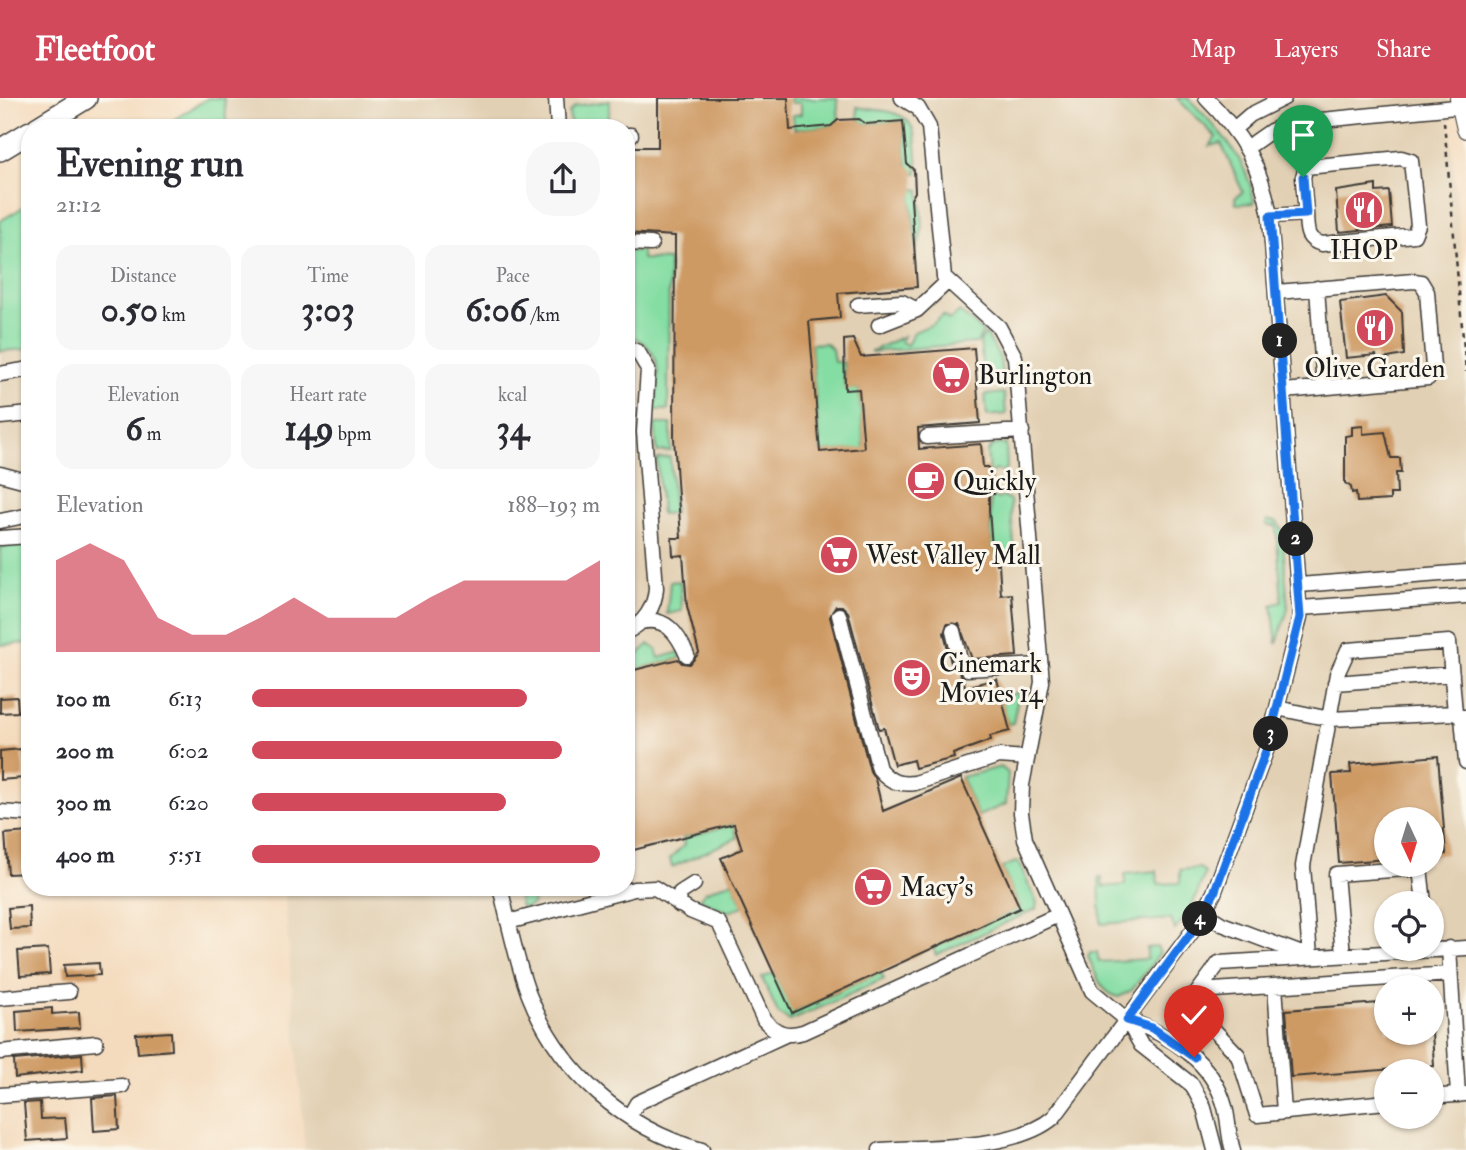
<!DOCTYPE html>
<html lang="en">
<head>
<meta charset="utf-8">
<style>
  body { margin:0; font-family:"IM FELL Double Pica",serif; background:#f7f7f7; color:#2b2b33; height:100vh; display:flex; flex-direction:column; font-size:26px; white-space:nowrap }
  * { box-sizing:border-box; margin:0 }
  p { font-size:23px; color:#7c7c81 }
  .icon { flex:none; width:38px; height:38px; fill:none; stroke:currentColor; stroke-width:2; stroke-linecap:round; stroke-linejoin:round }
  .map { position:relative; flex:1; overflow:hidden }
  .details { position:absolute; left:21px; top:21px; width:614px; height:777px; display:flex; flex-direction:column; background:#fff; border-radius:28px; box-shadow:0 2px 5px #0004 }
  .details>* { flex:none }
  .needle { width:46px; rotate:176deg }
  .tools { position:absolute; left:1374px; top:709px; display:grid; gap:14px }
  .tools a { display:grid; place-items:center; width:70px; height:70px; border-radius:50%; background:#fff; box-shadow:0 2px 5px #0004; font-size:35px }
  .pin { position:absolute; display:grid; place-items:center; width:60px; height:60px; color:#fff; margin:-72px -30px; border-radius:50% 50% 50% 0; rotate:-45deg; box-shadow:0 0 7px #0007 }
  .pin .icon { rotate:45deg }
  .km { position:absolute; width:35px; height:35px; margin:-18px; border-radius:50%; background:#222; color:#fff; font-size:19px; line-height:35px; text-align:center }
  .round { display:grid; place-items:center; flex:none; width:74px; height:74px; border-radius:28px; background:#f7f7f7 }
  .overview { display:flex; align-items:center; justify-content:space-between; height:119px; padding:0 35px }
  h1 { font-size:38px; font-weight:800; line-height:52px }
  .figures { display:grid; grid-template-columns:repeat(3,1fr); gap:10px; height:119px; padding:7px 35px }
  .figures div { display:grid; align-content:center; border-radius:18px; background:#f7f7f7; text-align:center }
  .figures b { font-size:35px; font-weight:800 }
  .figures small { font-size:19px; font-weight:400 }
  .figures p { font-size:19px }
  .chart { height:196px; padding:14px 35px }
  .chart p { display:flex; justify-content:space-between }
  .chart svg { width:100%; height:126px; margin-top:7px; fill:#d1495b; opacity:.7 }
  ul { padding:0 35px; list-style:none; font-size:23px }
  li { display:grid; grid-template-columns:112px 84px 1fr; align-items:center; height:52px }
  li i { height:18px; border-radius:9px; background:#d1495b }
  header { display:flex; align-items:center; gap:42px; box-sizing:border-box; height:98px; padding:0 35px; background:#d1495b; color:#fff }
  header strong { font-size:33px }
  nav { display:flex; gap:38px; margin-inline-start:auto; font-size:24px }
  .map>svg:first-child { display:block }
</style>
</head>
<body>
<header>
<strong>Fleetfoot</strong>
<nav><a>Map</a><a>Layers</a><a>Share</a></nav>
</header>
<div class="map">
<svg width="1466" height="1052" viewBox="0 0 1466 1052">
  <rect width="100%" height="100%" fill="#fbf7ec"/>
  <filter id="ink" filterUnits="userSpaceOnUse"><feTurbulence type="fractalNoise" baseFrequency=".0143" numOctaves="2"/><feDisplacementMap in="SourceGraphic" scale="14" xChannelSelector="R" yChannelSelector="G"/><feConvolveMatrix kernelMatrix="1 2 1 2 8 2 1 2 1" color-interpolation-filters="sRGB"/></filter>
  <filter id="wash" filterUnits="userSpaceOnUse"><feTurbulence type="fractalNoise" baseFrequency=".00686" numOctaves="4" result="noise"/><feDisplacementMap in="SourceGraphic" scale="28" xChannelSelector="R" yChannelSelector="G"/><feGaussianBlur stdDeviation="1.57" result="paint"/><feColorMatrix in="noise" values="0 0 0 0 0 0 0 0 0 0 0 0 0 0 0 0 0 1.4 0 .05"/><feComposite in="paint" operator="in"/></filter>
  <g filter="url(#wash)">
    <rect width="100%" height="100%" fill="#f4dbbe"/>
    <!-- built -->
    <path fill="#e2d0b4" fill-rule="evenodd" d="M224,0h1224l18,214v838h-1161l-21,-263h342v-759h-399zM1386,721h46v45h-46zM1386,805h46v45h-46zM1386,889h46v45h-46zM1386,973h46v45h-46z
      M30,251v158l-30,2v-158z"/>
    <!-- green -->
    <path fill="#84dda3" stroke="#507c60" stroke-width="2" d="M208,0h16l3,30h-66z
      M790,0h47l2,22 -8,6 -37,3 -1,-14 8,-1v-11h-10z
      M1177,0h11c29,30 61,61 66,105l-18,1 -1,-6 8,-6 -22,-49 -11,3 6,-9z
      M610,3l-2,26 -29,1 -9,-6 -1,-10 6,-6z
      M857,9c29,6 57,0 59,38 1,9 2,20 1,28h-3l-7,-9 -4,-43 -37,3 -8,-5z
      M915,91l5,1 3,36 -6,24 -6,-51z
      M30,105v146l-30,2v-130z
      M626,153h16v8l27,1 -1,150h-13c5,-31 9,-65 -28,-75z
      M960,214l23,20 -6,11 -107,9 34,-16 -3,6 6,3 7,-13 19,-8 10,-9 6,5z
      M986,236l14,24 3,23 -19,1 -4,-41z
      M826,245l6,6 2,13h9l2,27h14l5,60 -44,3 -9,-108z
      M1004,295l2,21 -19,2 -2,-21z
      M655,326h16v27l-14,1z
      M1006,346l1,24 -5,4 -6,-2 -7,3 -2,-21 6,-7z
      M670,359l4,56 -13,1 -4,-55z
      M1002,398l8,4 5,54 -4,6 -9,-2 -6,3 -1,-12 -3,-1 -2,-51 9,2z
      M1267,422l10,2 5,8 6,79 -11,35 -5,-39 10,-3 -6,-76 -10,-1z
      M30,446v99l-30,2v-98z
      M680,483l2,30 -15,3 3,-32z
      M649,546l7,5 3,9 21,-6 1,6 -54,14v-7z
      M1019,594l-6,31 -5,1 -7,-27z
      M1001,669l7,6 -2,31 -28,12 -17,-39z
      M734,726l3,14 -65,29 -2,-8 14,-14 -1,-7z
      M1018,763l19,42 -1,6 -100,46 -3,-7 87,-40 -18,-40z
      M1200,770l5,5 -14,36 -16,21 -4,-11 -70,5 -2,-47 3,1 1,9 22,-2v-11l32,-3 1,13 22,-1v-13z
      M732,783l11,25 -14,6 -30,-13 6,-7z
      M517,789h21l-6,18 -8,3 -4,-3z
      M1157,849l3,6 -28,37 -13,7c-19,-3 -24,-26 -31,-41l2,-4h7l2,10 48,-3v-11z
      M881,874l3,7 -94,42 -12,-8 -16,-35 12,-5 19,40z"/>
    <g id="blocks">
      <!-- building -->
      <path fill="#ce9a64" d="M658,0h130l2,32 41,-4 7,-6 21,-1 7,5 37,-3 4,43 7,6 1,22 -4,7 6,88 -79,6 2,25 -31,3 11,131 44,-4 -5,-59 -14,1 -1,-50 9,-1 8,18 113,-9 6,75 -62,5 1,21 62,-5 2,23h5l1,9h3l2,18h-5v15l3,39h3l1,16h3l2,31 11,-1 5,62 -45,3 -13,-35h-12l-3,9 7,30 12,14 2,10 32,-8 13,52 -20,5 1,4 -38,14 1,4 -39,10 -2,-8 -19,5 -10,-37 -5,1 -31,-117 -6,-6h-6l-6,11 40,154 5,8 8,32 78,-33 59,130 -228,105 -71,-155 21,-9 -8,-25 -108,28v-180l52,-13 4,4 8,1 9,-11 -12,-47 -4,-51 -10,1 -1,-18h9l-7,-100 1,-202 -49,-3v-86h32z
        M1376,87v7l13,-1 3,36 -53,5 -3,-41z
        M1386,198l16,16 2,43 -27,5 -1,-5 -30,3 -6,-56z
        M1363,328v8l22,-2 6,26h9l1,15h-5l1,21h-7v6l-33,2 -1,-10 -4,1 -1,-6 -6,-4v-47l7,-1v-8z
        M17,599l1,15 -18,1v-15z
        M21,651l3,29 -24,2v-29z
        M1438,658l8,98 -14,2v-37h-46v40l-47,4 -7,-89 19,-1 -1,-9z
        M28,734v41l-20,1 -3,-40z
        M29,808l1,22 -20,1 -2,-21z
        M48,851l2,25 -30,2 -2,-25z
        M99,865l1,12 -35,2 -1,-12z
        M1379,905l2,16 5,-1v14h46l2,34 -143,11 -5,-67z
        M52,910v6l27,-2 1,16 -63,4 -1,-21z
        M171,934l1,18 -34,3 -2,-19z
        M82,956l1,16 -68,8 -1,-18z
        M117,998l2,33 -25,2 -2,-33z
        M40,1004l1,17 24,-1 2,20 -40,3 -3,-38z"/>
    </g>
  </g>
  <g filter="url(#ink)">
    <use href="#blocks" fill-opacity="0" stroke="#3c3934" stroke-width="2"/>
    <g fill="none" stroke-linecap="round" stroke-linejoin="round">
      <!-- minor casing -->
      <g stroke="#3c3934" stroke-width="17">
        <path id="minor" d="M556,0l2,30
          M902,0l16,10 11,19 15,150 55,50 16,30 27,325 -20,103 -1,28 4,26 67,152 35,29 14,25 51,40 12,23 11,42
          M1235,30l15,-13 34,-17
          M626,37h5
          M1248,49l23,-16 20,-8 175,-17
          M1270,118l36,-2 -3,-37 3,-10 95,-9 10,3 7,64 -4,10 -92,9c-17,-4 -15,-15 -16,-30
          M626,145l25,1
          M1317,190l7,99
          M1276,194l138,-11 7,1 6,10 6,75 -5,11 -144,13
          M858,207l44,-3 15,8
          M879,227l38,-15 30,-28
          M626,249l12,5 10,17 -4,63 12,156c-1,19 -12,36 -30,44
          M0,276l30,-5
          M0,319l30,-3
          M927,339l95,-6
          M0,376l30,8
          M0,423l30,-6
          M0,440l30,-2
          M1299,487l167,-13
          M1301,510l165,-12
          M839,517l40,154c11,13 20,16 36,14l84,-27 28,2
          M641,524c25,-6 37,12 46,33
          M953,533l7,29 7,9 74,-4
          M1335,585l117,-9
          M1277,610l53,11 125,-6 6,4
          M1466,619h-4l4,45
          M0,714l30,2
          M500,789c9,36 16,74 29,108 30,76 95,134 173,155
          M679,807l1,-12 14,-9
          M1204,815l18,11 88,33 -7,-91 34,-192 11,-24 101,-8 6,71
          M508,824l126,-33 21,-1 35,23 29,12 45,97c12,13 22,17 39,12l255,-117
          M1449,850l9,147
          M1343,857l-7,-81 84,-6 4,35
          M1275,888l9,126
          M1199,893l251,-17
          M0,900l69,-6
          M1127,922c42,14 86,41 98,87 4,14 3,29 8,43
          M0,954l96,-9
          M0,997l122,-9
          M1432,999l33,-3
          M1386,1004l-129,13 -19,-60 -49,-51 30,-41 247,-15
          M629,1019l8,-14 148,-68
          M880,1052c50,-4 136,0 174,-33l140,-188 20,-36 53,-145 33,-131 -30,-401c-8,-49 -29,-83 -64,-118"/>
      </g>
      <!-- major casing -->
      <g stroke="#3c3934" stroke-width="20">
        <path id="major" d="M1459,0l7,31"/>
      </g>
      <!-- highway casing -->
      <g stroke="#3c3934" stroke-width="24">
        <path id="highway" d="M37,30l49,-30
          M0,52l30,-18"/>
      </g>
      <!-- path -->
      <path stroke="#3c3934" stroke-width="2.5" stroke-dasharray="5 5" stroke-linecap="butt" d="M1444,24l22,250"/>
      <!-- minor -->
      <use href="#minor" stroke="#fff" stroke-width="14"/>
      <!-- major -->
      <use href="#major" stroke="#fff" stroke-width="18"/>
      <!-- highway -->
      <use href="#highway" stroke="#fff" stroke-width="21"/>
    </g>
  </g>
  <g fill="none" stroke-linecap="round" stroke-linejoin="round" filter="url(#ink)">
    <!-- route casing -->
    <g stroke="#fff" stroke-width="14">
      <path id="route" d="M1194,959l-42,-29 -25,-8 67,-91 20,-36 53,-145 33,-131 -30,-401 36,-2 -3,-37"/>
    </g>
    <!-- route -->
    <use href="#route" stroke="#1a73e8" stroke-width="9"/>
  </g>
  <!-- icons -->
  <defs>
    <g id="restaurant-disc" transform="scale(2.0125)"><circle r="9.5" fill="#d1495b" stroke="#fbf7ec"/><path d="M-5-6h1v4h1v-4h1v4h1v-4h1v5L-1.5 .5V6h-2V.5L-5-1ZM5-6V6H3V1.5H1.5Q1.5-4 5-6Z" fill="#fff"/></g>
    <g id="supermarket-disc" transform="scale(2.0125)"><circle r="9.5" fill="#d1495b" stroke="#fbf7ec"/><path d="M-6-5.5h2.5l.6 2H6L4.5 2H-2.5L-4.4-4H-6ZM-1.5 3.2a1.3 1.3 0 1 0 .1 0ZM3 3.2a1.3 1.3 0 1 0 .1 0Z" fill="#fff"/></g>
    <g id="cafe-disc" transform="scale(2.0125)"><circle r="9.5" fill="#d1495b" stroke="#fbf7ec"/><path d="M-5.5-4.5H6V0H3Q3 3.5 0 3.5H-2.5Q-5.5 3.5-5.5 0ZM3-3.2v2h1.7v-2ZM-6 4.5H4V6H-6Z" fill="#fff"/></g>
    <g id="theatre-disc" transform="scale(2.0125)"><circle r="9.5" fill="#d1495b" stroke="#fbf7ec"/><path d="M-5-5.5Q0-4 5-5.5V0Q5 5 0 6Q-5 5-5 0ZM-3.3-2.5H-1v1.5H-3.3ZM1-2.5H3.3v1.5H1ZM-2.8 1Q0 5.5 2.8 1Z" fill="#fff"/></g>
  </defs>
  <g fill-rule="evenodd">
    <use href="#restaurant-disc" x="1364" y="112"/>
    <use href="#restaurant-disc" x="1375" y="230"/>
    <use href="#supermarket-disc" x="951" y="277"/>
    <use href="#cafe-disc" x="926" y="383"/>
    <use href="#supermarket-disc" x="839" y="457"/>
    <use href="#theatre-disc" x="912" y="580"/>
    <use href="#supermarket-disc" x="873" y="789"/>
  </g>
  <g text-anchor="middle" stroke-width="6" stroke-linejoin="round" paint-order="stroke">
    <!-- poi labels -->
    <g font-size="26" fill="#1c1c1c" stroke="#fbf7ec" text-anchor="start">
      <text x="1364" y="161" text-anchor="middle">IHOP</text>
      <text x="1375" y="279" text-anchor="middle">Olive Garden</text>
      <text x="978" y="286">Burlington</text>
      <text x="953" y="392">Quickly</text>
      <text x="866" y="466">West Valley Mall</text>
      <text x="939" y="574">Cinemark<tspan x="939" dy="30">Movies 14</tspan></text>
      <text x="900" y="798">Macy's</text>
    </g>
  </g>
</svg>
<div class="tools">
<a><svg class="needle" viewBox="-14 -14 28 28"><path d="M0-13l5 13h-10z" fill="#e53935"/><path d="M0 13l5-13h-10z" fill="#7c7c81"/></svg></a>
<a><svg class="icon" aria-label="locate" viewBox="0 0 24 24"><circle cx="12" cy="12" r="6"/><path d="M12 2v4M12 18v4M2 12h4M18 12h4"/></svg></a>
<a>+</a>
<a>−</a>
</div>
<div class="pin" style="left:1303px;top:79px;background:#1e9e55"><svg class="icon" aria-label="arrive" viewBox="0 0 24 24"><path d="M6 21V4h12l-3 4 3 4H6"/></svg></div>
<div class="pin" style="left:1194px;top:959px;background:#d93025"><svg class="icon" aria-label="check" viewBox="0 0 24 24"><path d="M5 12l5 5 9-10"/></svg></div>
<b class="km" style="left:1280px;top:243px">1</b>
<b class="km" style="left:1296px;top:441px">2</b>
<b class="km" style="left:1271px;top:636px">3</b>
<b class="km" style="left:1200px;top:821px">4</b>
<section class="details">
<div class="overview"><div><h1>Evening run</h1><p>21:12</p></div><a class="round"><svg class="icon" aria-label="share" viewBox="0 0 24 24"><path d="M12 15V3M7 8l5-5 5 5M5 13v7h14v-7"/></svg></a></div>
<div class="figures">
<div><p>Distance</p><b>0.50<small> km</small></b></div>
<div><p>Time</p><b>3:03</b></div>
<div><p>Pace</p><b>6:06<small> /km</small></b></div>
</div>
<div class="figures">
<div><p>Elevation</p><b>6<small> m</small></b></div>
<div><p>Heart rate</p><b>149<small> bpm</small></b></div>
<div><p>kcal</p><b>34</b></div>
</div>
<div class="chart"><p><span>Elevation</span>188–193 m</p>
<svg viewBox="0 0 160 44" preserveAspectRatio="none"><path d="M0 44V12L10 6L20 12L30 32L40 38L50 38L60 32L70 25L80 32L90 32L100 32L110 25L120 19L130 19L140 19L150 19L160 12V44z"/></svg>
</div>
<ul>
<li><b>100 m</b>6:13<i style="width:79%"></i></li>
<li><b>200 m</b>6:02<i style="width:89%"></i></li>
<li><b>300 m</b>6:20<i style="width:73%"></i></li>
<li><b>400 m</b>5:51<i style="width:100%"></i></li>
</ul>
</section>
</div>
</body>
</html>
